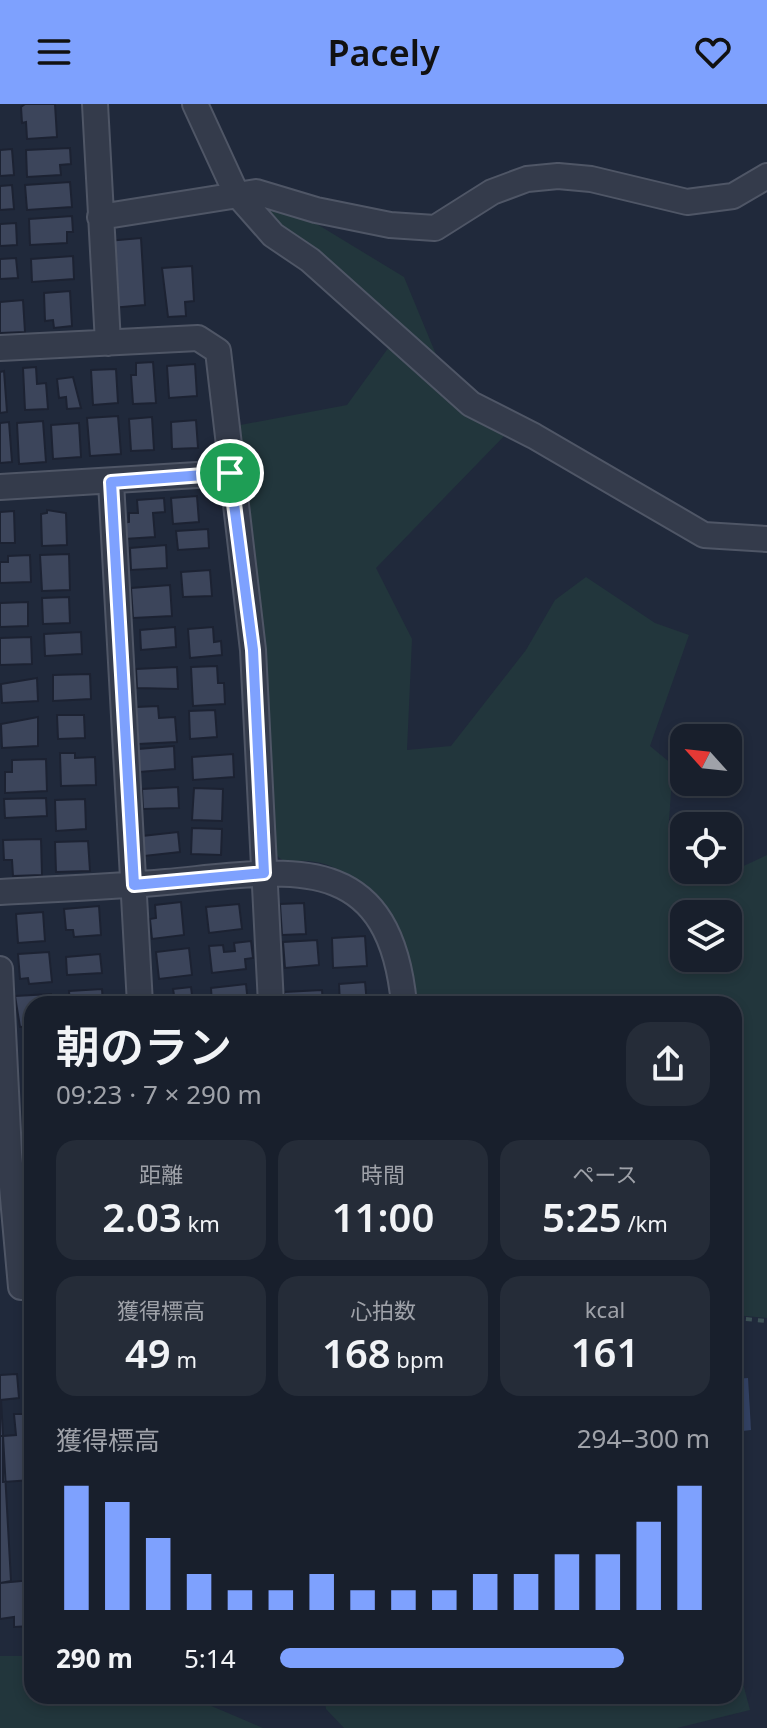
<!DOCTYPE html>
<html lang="ja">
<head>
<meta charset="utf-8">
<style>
  body { margin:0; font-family:"Noto Sans","Noto Sans JP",sans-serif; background:#252c38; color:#f1f3f6; height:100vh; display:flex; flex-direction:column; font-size:30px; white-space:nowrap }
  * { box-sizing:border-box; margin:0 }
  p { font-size:26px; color:#9fa2a9 }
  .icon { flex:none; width:44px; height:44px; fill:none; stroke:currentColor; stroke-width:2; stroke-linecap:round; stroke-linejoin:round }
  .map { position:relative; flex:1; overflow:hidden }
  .side { position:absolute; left:24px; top:892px; width:718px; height:708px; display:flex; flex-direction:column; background:#181f2c; border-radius:24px; box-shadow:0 4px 12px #0003,0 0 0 2px #363d48 }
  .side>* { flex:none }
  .needle { width:52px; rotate:297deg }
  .buttons { position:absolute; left:670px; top:620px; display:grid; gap:16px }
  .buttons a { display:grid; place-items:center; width:72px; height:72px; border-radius:16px; background:#181f2c; box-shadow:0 4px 12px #0003,0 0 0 2px #363d48; font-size:40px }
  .pin { position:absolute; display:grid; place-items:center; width:68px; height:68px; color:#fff; margin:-34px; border:4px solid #fff; border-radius:50%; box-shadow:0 2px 8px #0007 }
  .round { display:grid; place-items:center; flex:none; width:84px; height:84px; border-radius:24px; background:#252c38 }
  .overview { display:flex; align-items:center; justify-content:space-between; height:136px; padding:0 32px }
  h1 { font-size:44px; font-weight:600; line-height:60px }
  .stats { display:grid; grid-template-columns:repeat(3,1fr); gap:12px; height:136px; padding:8px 32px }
  .stats div { display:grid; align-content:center; border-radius:20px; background:#252c38; text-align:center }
  .stats b { font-size:40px; font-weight:600 }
  .stats small { font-size:22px; font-weight:400 }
  .stats p { font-size:22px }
  .chart { height:224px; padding:16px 32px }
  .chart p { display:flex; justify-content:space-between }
  .chart svg { width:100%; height:144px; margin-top:8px; stroke:#7ea1fe; stroke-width:6 }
  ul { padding:0 32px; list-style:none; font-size:26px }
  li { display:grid; grid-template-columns:128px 96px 1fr; align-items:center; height:60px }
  li i { height:20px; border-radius:10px; background:#7ea1fe }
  header { display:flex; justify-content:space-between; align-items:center; height:104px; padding:0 32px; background:#7ea1fe; color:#111; font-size:36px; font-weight:600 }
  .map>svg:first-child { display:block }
</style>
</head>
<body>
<header><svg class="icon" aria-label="menu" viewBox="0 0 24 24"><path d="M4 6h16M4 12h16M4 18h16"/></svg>Pacely<svg class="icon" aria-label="heart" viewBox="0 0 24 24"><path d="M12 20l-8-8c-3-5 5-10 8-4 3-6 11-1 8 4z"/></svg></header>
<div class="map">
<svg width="767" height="1624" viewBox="0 0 767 1624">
  <rect width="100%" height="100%" fill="#20293b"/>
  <!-- green -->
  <path fill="#22363c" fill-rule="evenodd" d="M259,102l43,9 102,62 38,92 -149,-120z
    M394,236l117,89 -135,139 36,71 -5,111 44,-4 75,-96 29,-50 31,-23 69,46 34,12 -39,111 23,19 -5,69 16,13v23h30l8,6 45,-21v463l-33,-3v-311h-322c-1,-23 -1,-46 -10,-67 -17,-42 -69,-87 -116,-74l-14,-11 -37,-426 112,-21zM684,810h44v44h-44z
    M734,1546l16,60 -73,18h-333l-18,-19 -2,-13h410z
    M0,1552h32v40h156l75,32h-263z"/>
  <!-- water -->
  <path fill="#334264" d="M748,1274l3,52 -17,2v-53z"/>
  <!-- building -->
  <path fill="#3c455b" stroke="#1c2232" stroke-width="2" d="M25,0h30l2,33 -30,2 -1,-17 -4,1 -1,-16z
    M70,44l1,16 -11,1 1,10 -34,2 -1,-27z
    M12,45l2,26 -14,1v-26z
    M70,78l2,25 -45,3 -2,-25z
    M12,81l2,24 -14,1v-24z
    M72,112l1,16h-6v11l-37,2 -1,-26z
    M16,119l1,22 -17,1v-22z
    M141,134l4,67 -34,3 -4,-67z
    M73,152l1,23 -42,3 -1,-23z
    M16,154l2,20 -18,1v-20z
    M192,162l2,35 -9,1 1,14 -18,1 -6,-49z
    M70,187l2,35 -18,2 -1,-8 -8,1 -1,-28z
    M23,196l2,32 -25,1v-31z
    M153,258l3,41 -23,1 -2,-29h5v-12z
    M195,260l2,32 -28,2 -2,-32z
    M36,263l1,17 9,-1 2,26 -23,1 -2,-42z
    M116,265l2,34 -25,2 -2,-35z
    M4,267l3,41 -7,1v-41z
    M73,273l8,31 -14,1 -1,-12 -7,1 -2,-19z
    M118,312l3,38 -31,2 -3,-38z
    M152,313l2,33 -23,1 -2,-32z
    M196,316l2,28 -26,1 -1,-27z
    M43,317l3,41 -27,2 -2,-41z
    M9,318l3,40 -12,1v-40z
    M79,319l2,34 -28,2 -2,-34z
    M197,392l2,26 -26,2 -2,-26z
    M164,394l1,14 -12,1 2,24 -31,2 -1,-16 6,-1v-9h9l-1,-13z
    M47,406l19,3 1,32 -25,1 -1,-32 6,-1z
    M14,407l1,32h-15v-31z
    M208,425l1,19 -31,2 -2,-19z
    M166,441l1,23 -36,2 -1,-22z
    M69,450l1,36 -28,1 -2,-36z
    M30,451l1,27 -31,1v-21h8v-6z
    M210,466l2,26 -29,1 -2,-25z
    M170,481l2,31 -39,2 -2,-30z
    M69,493l1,26 -27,1 -1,-26z
    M28,498v24l-28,1v-24z
    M175,523l1,20 -35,3 -1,-20z
    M213,523l1,15 7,-1 1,14 -32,3 -2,-29z
    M81,528l1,22 -37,2 -1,-22z
    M31,533l1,27 -32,1v-27z
    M217,562l1,17h6l1,21 -32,2 -2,-39z
    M177,563l1,22 -41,-1 -1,-19z
    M90,570l1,25 -38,2v-26z
    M37,574l1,23 -36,2 -1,-19z
    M158,602l1,12 16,-1 2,25 -39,2 -2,-37z
    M215,606l2,27 -27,2 -1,-28z
    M57,611h27l1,23 -27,1z
    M38,613v29l-36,2 -1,-24z
    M174,642l1,23 -36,3 -1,-23z
    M60,649h15v5l20,-1 1,28 -35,1z
    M233,650l1,23 -41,3 -1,-23z
    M46,655l1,32 -42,2v-21h7v-12z
    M178,683l1,21 -36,1 -1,-20z
    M194,684l29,1 -1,32 -30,-1z
    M46,694l1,18 -42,2 -1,-19z
    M85,695l1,30 -30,2 -1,-31z
    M192,724l30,1 -1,26 -30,-1z
    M178,728l2,20 -36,4 -2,-20z
    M41,735l1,36 -29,1 -1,-16h-8l-1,-20z
    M88,737l2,30 -34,1 -1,-30z
    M181,798l3,33 -32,4 -2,-20 6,-1 -1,-13z
    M304,799l2,31 -24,1 -2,-31z
    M239,800l3,25 -33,4 -3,-26z
    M99,802l2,29 -27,2 -1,-7h-7l-2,-21z
    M43,808l2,29 -27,2 -2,-29z
    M365,832l2,30 -34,2 -1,-30z
    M317,836l2,25 -34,3 -2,-26z
    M251,837l2,17 -8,1 1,10 -34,4 -3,-27 14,-1 1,7 11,-1 -1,-8z
    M189,844l3,27 -33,4 -3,-27z
    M49,848l3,30 -23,2 -1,-6 -8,1 -2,-25z
    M100,850l2,19 -35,2 -1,-18z
    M365,878l2,22h-27l-1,-20z
    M246,880l2,20h-36l-1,-16z
    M191,883l2,17h-33v-7l14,-2 -1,-6z
    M102,885l1,15h-33l-1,-13z
    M322,886l1,14h-38l-1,-12z
    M51,890v10h-19v22l-12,1 -5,-31z
    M17,1270l2,24 -18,2 2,36h-3v-61z
    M14,1310h18v66l-29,2v-46l13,-1z
    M0,1332h3l8,145 -11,2z
    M32,1476v46l-18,1v-10l-14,2v-36z"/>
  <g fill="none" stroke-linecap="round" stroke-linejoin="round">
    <!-- street casing -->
    <g stroke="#4f5666" stroke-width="28">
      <path id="street" d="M95,0l13,239
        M195,0l41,89 37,42 37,25 161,144 63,32 170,99 63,4
        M100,113l156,-25 60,18 74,15 45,3 57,-36 35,-13 31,-3 33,3 96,23 46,-6 34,-20
        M0,244l198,-10 20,13 35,299 18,354
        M111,378l29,522
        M0,383l230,-14
        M0,788c55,-3 111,-5 166,-10 121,-11 223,-36 238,122
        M0,865l9,184 12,134"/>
    </g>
    <!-- path -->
    <path stroke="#3d5256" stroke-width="4" stroke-dasharray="6 6" stroke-linecap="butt" d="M734,1214l33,3"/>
    <!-- street -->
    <use href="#street" stroke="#343b4b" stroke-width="24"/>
  </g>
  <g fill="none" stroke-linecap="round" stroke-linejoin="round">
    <!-- route casing -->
    <g stroke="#fff" stroke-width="16">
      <path id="route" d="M230,369l23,177 11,223 -130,12 -23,-403z"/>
    </g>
    <!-- route -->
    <use href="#route" stroke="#7ea1fe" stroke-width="10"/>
  </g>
</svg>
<div class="buttons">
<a><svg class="needle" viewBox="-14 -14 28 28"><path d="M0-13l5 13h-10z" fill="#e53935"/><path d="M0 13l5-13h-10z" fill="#9fa2a9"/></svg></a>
<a><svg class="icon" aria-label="locate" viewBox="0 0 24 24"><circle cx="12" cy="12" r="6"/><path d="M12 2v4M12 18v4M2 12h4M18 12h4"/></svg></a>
<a><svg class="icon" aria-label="layers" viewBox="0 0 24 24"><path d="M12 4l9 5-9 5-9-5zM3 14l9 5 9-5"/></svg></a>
</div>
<div class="pin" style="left:230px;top:369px;background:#1e9e55"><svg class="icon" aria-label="arrive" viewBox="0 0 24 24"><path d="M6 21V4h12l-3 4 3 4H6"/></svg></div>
<section class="side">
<div class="overview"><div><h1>朝のラン</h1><p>09:23 · 7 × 290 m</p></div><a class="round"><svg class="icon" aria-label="share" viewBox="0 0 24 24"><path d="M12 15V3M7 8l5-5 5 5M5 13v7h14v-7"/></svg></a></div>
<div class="stats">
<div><p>距離</p><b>2.03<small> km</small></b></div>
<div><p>時間</p><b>11:00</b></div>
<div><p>ペース</p><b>5:25<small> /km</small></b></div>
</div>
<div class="stats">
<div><p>獲得標高</p><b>49<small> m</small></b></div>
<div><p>心拍数</p><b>168<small> bpm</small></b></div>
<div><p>kcal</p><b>161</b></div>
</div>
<div class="chart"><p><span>獲得標高</span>294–300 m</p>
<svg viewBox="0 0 160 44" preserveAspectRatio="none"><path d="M5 44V6M15 44V11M25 44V22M35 44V33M45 44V38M55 44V38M65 44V33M75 44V38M85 44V38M95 44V38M105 44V33M115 44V33M125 44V27M135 44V27M145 44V17M155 44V6"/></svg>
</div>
<ul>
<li><b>290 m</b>5:14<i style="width:80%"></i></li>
</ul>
</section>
</div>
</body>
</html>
